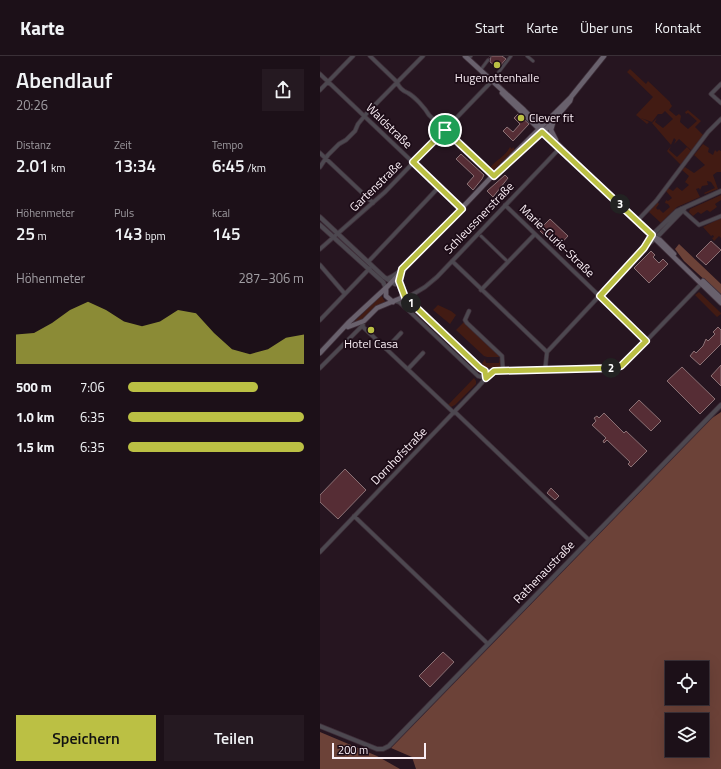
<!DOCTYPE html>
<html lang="de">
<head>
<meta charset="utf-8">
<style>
  body { margin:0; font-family:"Titillium Web",sans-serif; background:#251921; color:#f1f3f6; height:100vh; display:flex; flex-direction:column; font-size:15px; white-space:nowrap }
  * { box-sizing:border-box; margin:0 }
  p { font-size:13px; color:#a09da2 }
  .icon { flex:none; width:22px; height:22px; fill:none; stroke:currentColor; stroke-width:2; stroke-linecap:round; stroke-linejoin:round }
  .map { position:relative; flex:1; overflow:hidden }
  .details { display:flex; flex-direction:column; background:#1c1018; width:320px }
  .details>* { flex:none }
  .buttons { position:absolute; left:345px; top:605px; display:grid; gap:8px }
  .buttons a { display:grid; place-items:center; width:44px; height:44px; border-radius:0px; background:#1c1018; box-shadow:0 4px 16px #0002,0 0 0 1px #3a3037; font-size:20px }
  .scale { position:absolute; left:12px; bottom:10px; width:94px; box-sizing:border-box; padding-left:4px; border:2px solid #faeef5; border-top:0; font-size:11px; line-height:14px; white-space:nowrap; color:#faeef5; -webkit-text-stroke:3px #1c0c17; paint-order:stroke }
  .pin { position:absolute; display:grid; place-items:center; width:34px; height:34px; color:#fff; margin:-17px; border:2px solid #fff; border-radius:50%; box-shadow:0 1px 4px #0007 }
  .km { position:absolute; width:20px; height:20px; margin:-10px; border-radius:50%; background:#222; color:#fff; font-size:11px; line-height:20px; text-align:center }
  .round { display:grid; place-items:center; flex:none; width:42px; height:42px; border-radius:0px; background:#251921 }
  .headline { display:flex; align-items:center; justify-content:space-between; height:68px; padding:0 16px }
  h1 { font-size:22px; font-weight:600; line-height:30px }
  .figures { display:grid; grid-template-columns:repeat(3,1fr); gap:6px; height:68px; padding:4px 16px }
  .figures div { display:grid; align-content:center }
  .figures b { font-size:17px; font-weight:600 }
  .figures small { font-size:11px; font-weight:400 }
  .figures p { font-size:11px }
  .chart { height:112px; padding:8px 16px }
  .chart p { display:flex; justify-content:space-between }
  .chart svg { width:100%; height:72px; margin-top:4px; fill:#bbc044; opacity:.7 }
  .primary-button { display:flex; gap:8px; margin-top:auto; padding:8px 16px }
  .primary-button a { flex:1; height:46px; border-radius:0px; background:#bbc044; color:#111; font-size:16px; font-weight:600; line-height:46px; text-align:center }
  .primary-button a+a { background:#251921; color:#f1f3f6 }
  ul { padding:0 16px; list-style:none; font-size:13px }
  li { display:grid; grid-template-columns:64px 48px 1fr; align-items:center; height:30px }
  li i { height:10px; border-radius:5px; background:#bbc044 }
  header { display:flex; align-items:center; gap:24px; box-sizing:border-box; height:56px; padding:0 20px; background:#1c1018; border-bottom:1px solid #3a3037 }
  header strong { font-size:19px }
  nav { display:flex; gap:22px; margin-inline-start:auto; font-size:14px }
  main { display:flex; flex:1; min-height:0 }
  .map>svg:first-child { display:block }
</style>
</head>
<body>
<header>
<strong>Karte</strong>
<nav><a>Start</a><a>Karte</a><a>Über uns</a><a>Kontakt</a></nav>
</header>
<main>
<section class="details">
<div class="headline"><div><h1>Abendlauf</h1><p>20:26</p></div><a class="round"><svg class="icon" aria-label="share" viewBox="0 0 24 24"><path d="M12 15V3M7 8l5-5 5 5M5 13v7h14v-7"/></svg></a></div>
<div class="figures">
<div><p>Distanz</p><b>2.01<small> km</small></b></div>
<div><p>Zeit</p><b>13:34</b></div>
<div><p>Tempo</p><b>6:45<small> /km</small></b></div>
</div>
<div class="figures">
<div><p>Höhenmeter</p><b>25<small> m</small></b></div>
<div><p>Puls</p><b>143<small> bpm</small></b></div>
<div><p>kcal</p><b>145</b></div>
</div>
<div class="chart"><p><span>Höhenmeter</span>287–306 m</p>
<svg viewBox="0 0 160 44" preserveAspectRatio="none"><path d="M0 44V26L10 25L20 19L30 11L40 6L50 11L60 18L70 21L80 18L90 11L100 13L110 25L120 35L130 38L140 35L150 28L160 26V44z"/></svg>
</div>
<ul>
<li><b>500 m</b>7:06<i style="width:74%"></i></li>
<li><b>1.0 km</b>6:35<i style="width:100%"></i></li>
<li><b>1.5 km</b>6:35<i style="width:100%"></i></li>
</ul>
<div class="primary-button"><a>Speichern</a><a>Teilen</a></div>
</section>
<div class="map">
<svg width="401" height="713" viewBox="0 0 401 713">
  <rect width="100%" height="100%" fill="#261520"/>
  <!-- green -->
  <path fill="#421b13" d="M310,13l16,15 2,-3 22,21v1l2,3 -3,4 7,6 3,-2 2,2 -1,6 8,7 9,-8 -9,-8 -2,1 -1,-2 3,-2 13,11 -6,6 8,8 6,-6 -17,22 -13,-12 -5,5 2,-4 -2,-2 -3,7 -19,-22 5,-5 -2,4 8,6 10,-9 -8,-8 -3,3h-4l-6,8 -11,-4 8,4 -2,2 -11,-9 17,-18 -26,-25z
    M383,88l6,4 -1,4 5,3 2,-5 2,2 2,-2 2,1v21h-4l-4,3 5,14 -13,5 -1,-1 11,-5 -4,-6 -4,-1 1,4 -6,1 -2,4 -1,-2 -3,1 4,8 -23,10 -16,16 -12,-11 8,-10 2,2 -3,4 2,2 1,-1 4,4 7,-6 -2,-3 -3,-1 1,-3 2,1 4,-3 -6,-7 2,-3 5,3 4,-4 5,4 7,-6 -4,-3 4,-6 -7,-6 3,-3 9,6 11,-8 -11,-10z
    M351,90l-2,4 8,7 10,-10 4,4 -10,14 -14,-14z
    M190,91l2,2 1,-2 2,3 -21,21 -5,-2c6,-9 16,-12 21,-22z
    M401,139v5l-6,4 2,3 -7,5 -3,-2 -6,4 -3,-2 -5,4 -4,-4 1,-3z
    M401,162v20l-2,-2 -5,5 -2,-3 2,-1 -1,-2 -2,1 -8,-9z
    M379,236l22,21v1l-4,3 -22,-22z
    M61,239l5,8c-9,7 -20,19 -32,19z
    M118,249l13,6 5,4 -6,9 -17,-14z
    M144,266l37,35v10l-16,1 -4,-3 4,-6 1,4h13l1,-6h-13l-3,-1 -28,-26z
    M154,322l2,3v3l-21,21 -4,2 -3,-2z"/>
  <!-- forest -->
  <path fill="#6c4238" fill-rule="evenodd" d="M359,188l42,40v11l-37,-34 -9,-12z
    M401,356v357h-305l-4,-12 -21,-9 321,-330zM352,612h30v30h-30zM352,664h30v30h-30z
    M0,676l57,24 23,13h-80z"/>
  <!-- building -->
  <path fill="#562d35" stroke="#8b7175" d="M171,0h11l4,3 -8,9 -8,-6z
    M198,58l11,10 -16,17 -10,-10 4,-4 6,5 7,-8 -6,-6z
    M141,98l23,21 -2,4 -9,11 -6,-6 7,-8 -18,-17z
    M185,119l3,3 -15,19 -6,-6z
    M230,163l18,17 -11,12 -18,-18z
    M391,185l10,9 -15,15 -10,-9z
    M331,195l4,4 -2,2 6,6 4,-4 5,5 -19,19 -15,-15z
    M398,271l3,3v14l-21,21 -10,-9 4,-5 2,2 7,-7 3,-7 2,2 7,-7 -2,-2z
    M401,309v21l-10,-10z
    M362,311l33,32 -15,15 -33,-33z
    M319,344l22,21 -10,10 -22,-21z
    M284,357l20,20 2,-2 21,20 -16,16 -3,-3 2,-2 -23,-22 -3,3 -1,-2 3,-3 -14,-13 4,-4 -2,-3 3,-2 2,2z
    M25,413l21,21 -28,29 -18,-17v-7z
    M231,432l8,8 -4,4 -8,-7z
    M123,596l11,10 -24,25 -11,-11z"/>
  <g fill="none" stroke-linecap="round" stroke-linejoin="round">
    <!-- pedestrian-tunnel -->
    <path stroke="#463640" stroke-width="2.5" stroke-dasharray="2.5 1" stroke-linecap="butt" d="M168,4l3,-4"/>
    <!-- pedestrian casing -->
    <g stroke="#3f2f3a" stroke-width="4">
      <path id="pedestrian" d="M207,0l6,5
        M150,1l1,-1
        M162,12l6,-8
        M172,25l19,-25
        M161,180l27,26"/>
    </g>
    <!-- minor casing -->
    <g stroke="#3f2f3a" stroke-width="5">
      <path id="minor" d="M50,0l27,26c2,6 6,9 11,11 7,4 17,15 21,22l65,61
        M0,18l142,135
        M401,28l-10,10 10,9
        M0,34l33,-34
        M0,97l53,50
        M0,111l8,-12 11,-11 7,-4 9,-9 3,-7 9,-11 56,-57
        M185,149l141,136
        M361,153l18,16 22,-9
        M317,165l19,-20 52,-69 13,-13
        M324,192l8,-13
        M0,193l65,-57 107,-111
        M132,205l95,91
        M48,206l71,-75
        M0,209l25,29
        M161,234l54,-56
        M83,238l81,77 131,-3 8,-3 80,-83
        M85,243l20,-12 12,-10 122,-128
        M75,245l4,1 7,6 72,68 8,2
        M149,255l-4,9 2,3 35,33 1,15
        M0,264l50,-52
        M42,270l92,87
        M66,293l15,-16
        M0,312l43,-43
        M88,313l15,-16
        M225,314l2,-18 97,-104 12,-10
        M135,356l134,128
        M34,460l134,128
        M0,496l158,-165 8,-9 8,-7"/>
    </g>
    <!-- tertiary casing -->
    <g stroke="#3f2f3a" stroke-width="5.5">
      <path id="tertiary" d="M0,161l64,60 11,7
        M0,169l63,57 3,6
        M332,179l25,-24 44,-20
        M336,182l28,-29
        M67,223l6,-3 9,-6
        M0,670l57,23h6l6,-3 332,-341"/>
    </g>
    <!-- secondary casing -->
    <g stroke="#3f2f3a" stroke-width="6">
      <path id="secondary" d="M145,0l59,54 52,52 145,141
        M182,37l38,37
        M233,67l-2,7 5,10
        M193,103l34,-31 23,-27 1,-3
        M336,182l4,2 14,14
        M383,225l18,17
        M66,232v8l7,6
        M28,271l16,-6 13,-13 24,-10c6,-9 -5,-14 0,-26
        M0,297l28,-30 40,-37 109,-115 74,-74 33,-41"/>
    </g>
    <!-- pedestrian -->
    <use href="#pedestrian" stroke="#4d4850" stroke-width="2.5"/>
    <!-- minor -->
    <use href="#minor" stroke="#4d4850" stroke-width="3.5"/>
    <!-- tertiary -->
    <use href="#tertiary" stroke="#4d4850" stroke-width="4"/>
    <!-- secondary -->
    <use href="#secondary" stroke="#69616d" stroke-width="4.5"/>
  </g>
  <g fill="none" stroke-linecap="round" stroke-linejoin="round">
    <!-- route casing -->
    <g stroke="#fff" stroke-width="8">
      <path id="route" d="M125,74l49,46 48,-44 110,103 -8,13 -44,48 46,45 -25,25 -6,2 -121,3 -8,7 -1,-7 -5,-3 -75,-71 -6,-16 3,-12 60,-60 -49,-47z"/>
    </g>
    <!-- route -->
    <use href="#route" stroke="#bbc044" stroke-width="5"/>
  </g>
  <!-- markers -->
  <g fill="#bbc044" stroke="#1c0c17" stroke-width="1.5">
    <circle cx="177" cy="9" r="4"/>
    <circle cx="201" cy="62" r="4"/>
    <circle cx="51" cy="274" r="4"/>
  </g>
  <g text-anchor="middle" stroke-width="3.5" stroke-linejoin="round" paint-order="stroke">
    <!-- poi labels -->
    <g font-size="12" fill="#faeef5" stroke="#1c0c17">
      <text x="177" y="26">Hugenottenhalle</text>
      <text x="209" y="66" text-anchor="start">Clever fit</text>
      <text x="51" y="292">Hotel Casa</text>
    </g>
    <!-- street labels -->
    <g font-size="12" fill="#faeef5" stroke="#1c0c17">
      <text transform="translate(69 70) rotate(44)" y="4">Waldstraße</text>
      <text transform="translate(56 130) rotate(-44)" y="4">Gartenstraße</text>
      <text transform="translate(159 162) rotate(-46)" y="4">Schleussnerstraße</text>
      <text transform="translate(237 185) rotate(44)" y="4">Marie-Curie-Straße</text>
      <text transform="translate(79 400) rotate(-46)" y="4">Dornhofstraße</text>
      <text transform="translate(224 516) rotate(-46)" y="4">Rathenaustraße</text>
    </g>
  </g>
</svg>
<div class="buttons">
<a><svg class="icon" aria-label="locate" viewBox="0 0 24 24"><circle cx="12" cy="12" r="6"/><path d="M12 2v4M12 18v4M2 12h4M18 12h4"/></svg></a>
<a><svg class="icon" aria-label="layers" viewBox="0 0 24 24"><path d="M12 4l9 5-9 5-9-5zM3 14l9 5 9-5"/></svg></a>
</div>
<div class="scale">200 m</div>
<div class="pin" style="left:125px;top:74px;background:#1e9e55"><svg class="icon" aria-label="arrive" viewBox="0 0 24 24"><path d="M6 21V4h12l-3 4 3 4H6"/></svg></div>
<b class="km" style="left:91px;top:247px">1</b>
<b class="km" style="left:291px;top:312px">2</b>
<b class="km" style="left:300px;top:148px">3</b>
</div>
</main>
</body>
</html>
